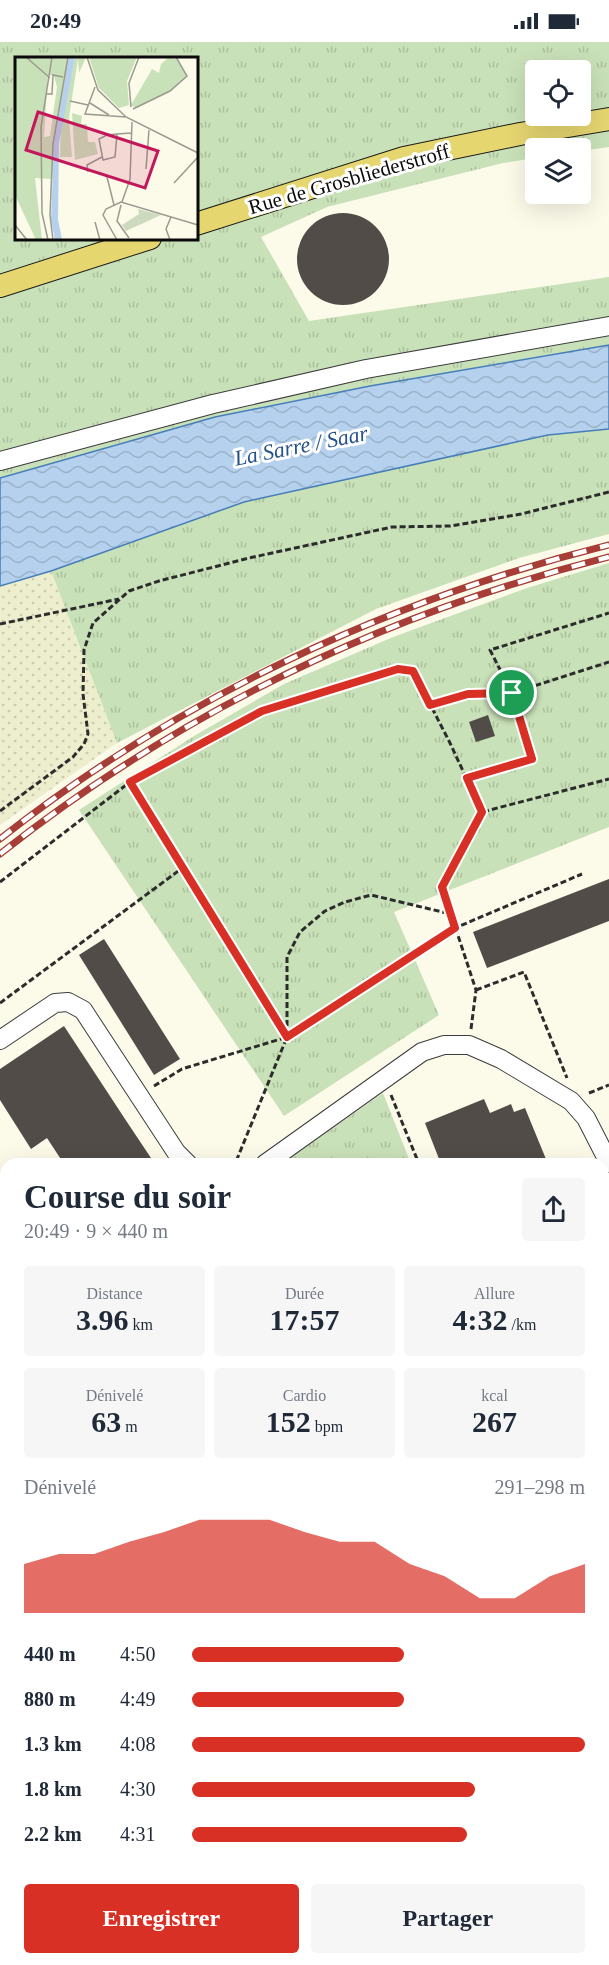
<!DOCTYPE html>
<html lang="fr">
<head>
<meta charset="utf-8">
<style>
  body { margin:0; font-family:Georgia,serif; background:#f6f6f7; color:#1f2937; height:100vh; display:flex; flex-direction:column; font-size:22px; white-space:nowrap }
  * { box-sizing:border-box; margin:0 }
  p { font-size:20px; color:#747a83 }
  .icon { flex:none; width:33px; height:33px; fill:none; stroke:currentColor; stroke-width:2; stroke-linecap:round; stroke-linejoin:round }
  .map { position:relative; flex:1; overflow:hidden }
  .drawer { position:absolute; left:0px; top:1116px; width:609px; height:807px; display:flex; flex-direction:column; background:#fff; border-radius:18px 18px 0 0; box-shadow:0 6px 24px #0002 }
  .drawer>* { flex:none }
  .controls { position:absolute; left:525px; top:18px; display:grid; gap:12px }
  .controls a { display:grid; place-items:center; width:66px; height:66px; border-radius:6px; background:#fff; box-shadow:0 6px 24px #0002; font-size:30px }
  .pin { position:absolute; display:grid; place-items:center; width:51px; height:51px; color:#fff; margin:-26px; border:3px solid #fff; border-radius:50%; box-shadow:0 2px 6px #0007 }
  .round { display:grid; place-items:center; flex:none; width:63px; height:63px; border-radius:6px; background:#f6f6f7 }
  .overview { display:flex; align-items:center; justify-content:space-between; height:102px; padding:0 24px }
  h1 { font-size:33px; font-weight:600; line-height:45px }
  .figures { display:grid; grid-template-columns:repeat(3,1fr); gap:9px; height:102px; padding:6px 24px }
  .figures div { display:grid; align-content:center; border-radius:6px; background:#f6f6f7; text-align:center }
  .figures b { font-size:30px; font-weight:600 }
  .figures small { font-size:16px; font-weight:400 }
  .figures p { font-size:16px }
  .chart { height:168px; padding:12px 24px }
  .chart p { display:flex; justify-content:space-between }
  .chart svg { width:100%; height:108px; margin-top:6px; fill:#d93025; opacity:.7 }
  .button { display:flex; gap:12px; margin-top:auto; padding:12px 24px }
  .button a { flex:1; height:69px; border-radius:6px; background:#d93025; color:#fff; font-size:24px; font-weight:600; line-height:69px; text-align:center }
  .button a+a { background:#f6f6f7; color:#1f2937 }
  ul { padding:0 24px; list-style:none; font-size:20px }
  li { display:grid; grid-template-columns:96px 72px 1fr; align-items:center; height:45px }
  li i { height:15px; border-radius:8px; background:#d93025 }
  .status { display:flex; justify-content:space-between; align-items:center; height:42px; padding:0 30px; background:#fff; direction:ltr }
  .status svg { height:16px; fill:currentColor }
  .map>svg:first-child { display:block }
</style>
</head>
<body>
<div class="status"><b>20:49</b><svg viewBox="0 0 49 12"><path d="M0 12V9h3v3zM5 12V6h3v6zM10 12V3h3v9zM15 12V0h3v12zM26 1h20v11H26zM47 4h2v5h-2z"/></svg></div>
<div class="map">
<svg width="609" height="1923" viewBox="0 0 609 1923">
  <defs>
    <pattern id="farmland-dots" width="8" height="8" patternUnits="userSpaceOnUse" patternTransform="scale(1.5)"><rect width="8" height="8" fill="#edeecd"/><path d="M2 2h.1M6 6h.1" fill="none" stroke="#cacbaf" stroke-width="1.8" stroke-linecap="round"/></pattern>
    <pattern id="grass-tufts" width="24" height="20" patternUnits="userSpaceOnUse" patternTransform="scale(1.5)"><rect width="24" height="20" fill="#c9e1b8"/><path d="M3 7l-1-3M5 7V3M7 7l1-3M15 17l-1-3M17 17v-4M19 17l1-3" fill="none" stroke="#abc09d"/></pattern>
    <pattern id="water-waves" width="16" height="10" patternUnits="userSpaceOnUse" patternTransform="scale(1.5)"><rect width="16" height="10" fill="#b5d1ed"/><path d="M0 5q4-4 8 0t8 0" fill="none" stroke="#9ab2ca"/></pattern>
  </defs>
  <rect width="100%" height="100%" fill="#fcfae9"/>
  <!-- farmland -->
  <path fill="url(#farmland-dots)" d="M51,529l66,172 -117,82v-239z
    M6,1899v18h149l11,6h-166v-14z"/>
  <!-- grass -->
  <path fill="url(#grass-tufts)" fill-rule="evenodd" d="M0,0h609v105l-28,4 -1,-3h-44l-1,10 -32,5 -176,44 -66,30 48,84 300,-44v68l-239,41 -155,31 -215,61zM16,16h180v180h-180zM536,28h44v46h-44z
    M609,387v105l-90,24 -143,51 -259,134 -66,-172 193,-69 304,-67z
    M609,521v264l-215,85 45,103 -155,101 -205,-306 115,-74 90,-52 109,-47 134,-49z
    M383,1051l28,71h-129z"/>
  <!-- water -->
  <path fill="url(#water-waves)" stroke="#467eb9" stroke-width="1.5" d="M609,303v84l-61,6 -304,67 -193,69 -51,15v-108l215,-61 155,-31z"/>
  <!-- building -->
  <path fill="#514c48" d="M297 217a46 46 0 1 1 92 0a46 46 0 1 1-92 0Z
    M488,673l7,21 -19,6 -7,-20z
    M609,837v42l-122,47 -14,-36z
    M104,897l76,120 -26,16 -75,-120z
    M64,984l61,93 30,45h-91l-17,-26 -16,11 -31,-49v-31z
    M484,1057l6,14 21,-9 3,8 11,-4 23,56h-107l-16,-41z"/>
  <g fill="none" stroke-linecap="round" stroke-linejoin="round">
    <!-- minor casing -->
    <g stroke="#3d3d3d" stroke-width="20">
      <path id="minor" d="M0,419l213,-57 153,-35 243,-43
        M0,998l55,-37 13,-1 15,8 93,142 12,12
        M265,1122l157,-112 22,-7h25l32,14 70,42 15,17 23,45
        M603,1262l6,-2
        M603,1486l6,-2
        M0,1662h6
        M603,1745l6,-2"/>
    </g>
    <!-- major casing -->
    <g stroke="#1b1b1b" stroke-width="24">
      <path id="major" d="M196,182l208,-66 116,-24 89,-15
        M0,244l150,-48"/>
    </g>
    <!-- path -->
    <path stroke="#2c2c2c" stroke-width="3" stroke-dasharray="6 3" stroke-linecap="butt" d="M0,582l119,-25
      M430,663l38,-11 44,-1 97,-31
      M467,736l65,-18 -20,-67 -22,-43 119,-37
      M130,740l156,254
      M0,769l73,-54 11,-13 4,-10 -5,-40 1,-44 9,-27 36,-32 30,-10 90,-23 143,-31 58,-1 71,-12 88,-22
      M0,840l130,-100 132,-71 136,-42 15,2 37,72 32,69
      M476,948l48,-18 43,106
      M0,961l181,-134
      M471,987l5,-39 -34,-103 40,-75 127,-33
      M287,993v-78l13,-25 25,-21 20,-9 26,-7 80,19
      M287,995l168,-109 127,-54
      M154,1044l28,-17 105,-32 -52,127
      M589,1051l20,-8
      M391,1053l28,69
      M0,1253l6,-4
      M0,1303l6,-4"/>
    <!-- minor -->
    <use href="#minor" stroke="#fff" stroke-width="18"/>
    <!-- major -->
    <use href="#major" stroke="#e6d670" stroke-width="22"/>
    <!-- rail casing -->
    <g stroke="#a63d36" stroke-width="7">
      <path id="rail" d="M0,797c179,-141 388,-239 609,-294
        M0,812c181,-143 386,-241 609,-297"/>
    </g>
    <!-- rail -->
    <use href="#rail" stroke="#fff" stroke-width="4.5" stroke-dasharray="14" stroke-linecap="butt"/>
  </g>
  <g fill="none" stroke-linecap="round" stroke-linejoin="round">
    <!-- route casing -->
    <g stroke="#fff" stroke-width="12">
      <path id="route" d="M398,627l15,2 17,34 38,-11 44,-1 20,66 -65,19 15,34 -40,75 13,41 -168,109 -157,-255 132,-71z"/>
    </g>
    <!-- route -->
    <use href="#route" stroke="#d93025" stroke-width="8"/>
  </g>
  <g text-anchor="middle" stroke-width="6" stroke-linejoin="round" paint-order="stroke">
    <!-- street labels -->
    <g font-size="21" fill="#0a0a0a" stroke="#fff">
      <text transform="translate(349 137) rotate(-16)" y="7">Rue de Grosbliederstroff</text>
    </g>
    <!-- water labels -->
    <g font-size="22" font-style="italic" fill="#255289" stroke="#fff">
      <text transform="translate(301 403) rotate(-11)" y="8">La Sarre / Saar</text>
    </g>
  </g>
  <!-- overview -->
  <g transform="translate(15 15)">
    <rect width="183" height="183" fill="#fcfae9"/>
    <path d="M0,0h54l-17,122 -17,-1 7,62h-6l-21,-45zM33,18l6,1 3,11 -7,49 -6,1zM60,0h11l-7,16 -1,-14 -9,58 3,40h-12l1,-33zM74,0h48l-10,24 2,24 -10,3 -20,-20zM153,1l8,1 11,16 -17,16 -34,17 -5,-3 21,-36 7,4 2,-9zM57,56l10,3 -1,8h6l1,18h7l3,12 -23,6z" fill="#c9e1b8" fill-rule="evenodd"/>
    <path d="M123,152l23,6 -35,16 -4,-6 17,-11z" fill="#cedabe"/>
    <path d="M54,0h6l-16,87 -1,75 4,21h-7l-4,-20 3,-76z" fill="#b5d1ed"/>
    <path fill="none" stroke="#9b9a90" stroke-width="1.5" d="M11,0l24,21M72,0l11,33 28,27 72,36M80,30l-10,27 41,3M31,37h6l1,-19 10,2M55,44l18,4M75,46l19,12M116,50l-2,-24 10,-26M118,52l37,-18 17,-15 -11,-19M102,77l-2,23 -12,3 -4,-21 8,-4 10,-1 14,-1M131,112l3,-39M73,115l-1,-7 15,-8M92,120l7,28M159,126l24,-26M107,145l8,-23 2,-57M106,148l-4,16 12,17M80,165l5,18M0,168l12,15M33,183l-6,-27 -1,-86 11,-70M38,183l-3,-25 3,-71 15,-87M102,183l-14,-25 3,-6 15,-7 77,23M155,183l-4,-11 5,-12"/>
    <path fill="#c2185b" fill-opacity="0.15" stroke="#c2185b" stroke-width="3" d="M23,55l120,39 -13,37 -119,-38z"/>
    <rect width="183" height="183" fill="none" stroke="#0a0a0a" stroke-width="3"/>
  </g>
</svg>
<div class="controls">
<a><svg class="icon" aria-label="locate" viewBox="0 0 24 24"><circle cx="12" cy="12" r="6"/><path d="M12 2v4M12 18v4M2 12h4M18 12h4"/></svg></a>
<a><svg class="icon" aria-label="layers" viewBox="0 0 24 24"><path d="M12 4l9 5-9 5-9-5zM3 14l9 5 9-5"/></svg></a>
</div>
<div class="pin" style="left:512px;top:651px;background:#1e9e55"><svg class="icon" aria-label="arrive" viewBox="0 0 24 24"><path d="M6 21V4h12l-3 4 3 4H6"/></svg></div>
<section class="drawer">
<div class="overview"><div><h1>Course du soir</h1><p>20:49 · 9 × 440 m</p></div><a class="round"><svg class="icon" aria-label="share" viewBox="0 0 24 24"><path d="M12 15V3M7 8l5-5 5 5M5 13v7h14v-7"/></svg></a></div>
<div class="figures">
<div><p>Distance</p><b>3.96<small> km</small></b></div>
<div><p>Durée</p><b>17:57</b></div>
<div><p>Allure</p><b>4:32<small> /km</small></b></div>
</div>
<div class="figures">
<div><p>Dénivelé</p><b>63<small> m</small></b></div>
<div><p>Cardio</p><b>152<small> bpm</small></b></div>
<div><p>kcal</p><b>267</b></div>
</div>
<div class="chart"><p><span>Dénivelé</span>291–298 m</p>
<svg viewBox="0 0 160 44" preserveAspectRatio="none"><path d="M0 44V24L10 20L20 20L30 15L40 11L50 6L60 6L70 6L80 11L90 15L100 15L110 24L120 29L130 38L140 38L150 29L160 24V44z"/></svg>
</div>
<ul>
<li><b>440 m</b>4:50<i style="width:54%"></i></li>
<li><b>880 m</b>4:49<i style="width:54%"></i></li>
<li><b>1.3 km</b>4:08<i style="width:100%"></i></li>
<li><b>1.8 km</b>4:30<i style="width:72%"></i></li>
<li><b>2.2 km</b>4:31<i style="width:70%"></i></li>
</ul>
<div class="button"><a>Enregistrer</a><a>Partager</a></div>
</section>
</div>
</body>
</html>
